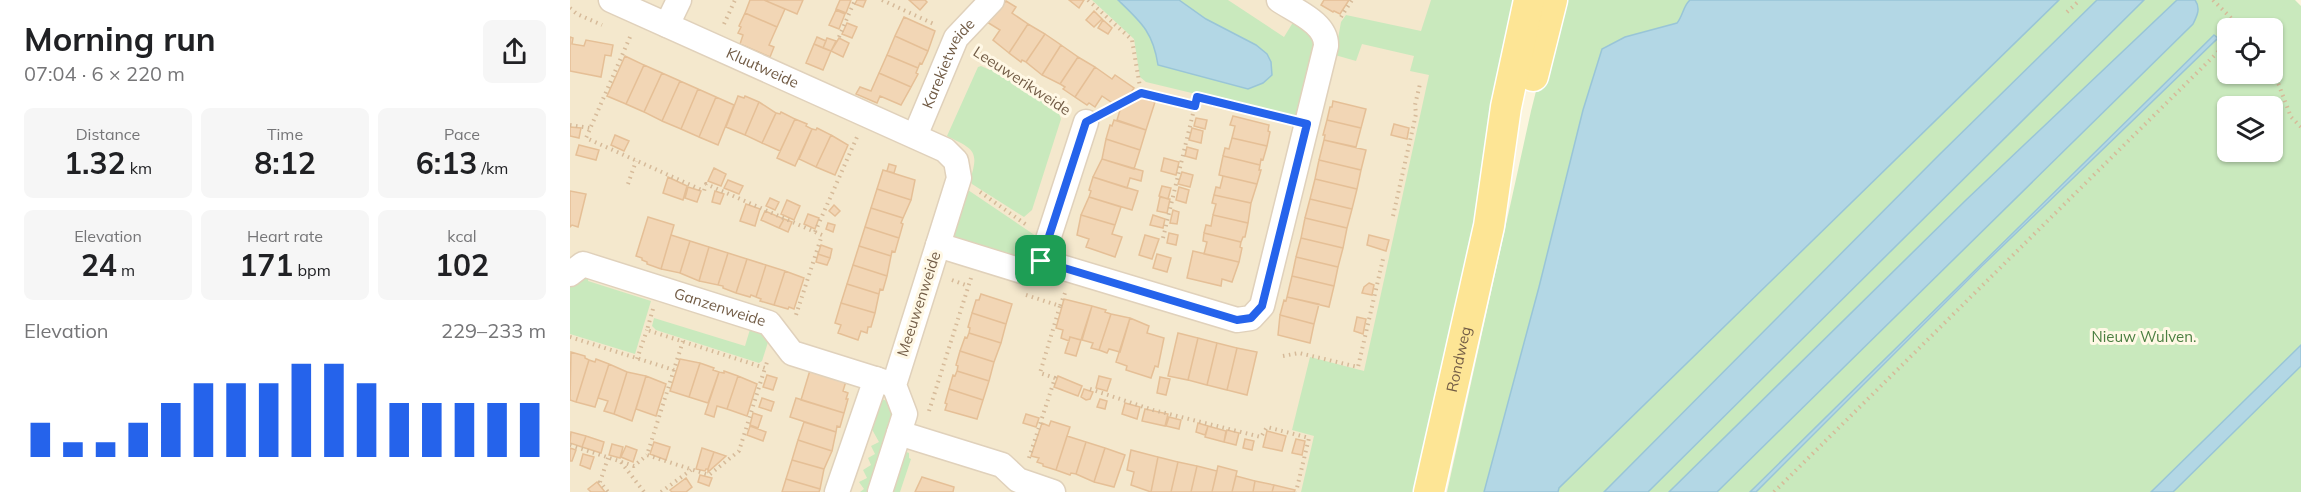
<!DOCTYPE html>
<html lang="en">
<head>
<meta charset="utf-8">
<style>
  body { margin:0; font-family:Mulish,sans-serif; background:#f6f6f6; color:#202124; height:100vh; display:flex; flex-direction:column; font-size:22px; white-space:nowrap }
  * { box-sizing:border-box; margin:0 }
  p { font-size:20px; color:#757577 }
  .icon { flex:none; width:33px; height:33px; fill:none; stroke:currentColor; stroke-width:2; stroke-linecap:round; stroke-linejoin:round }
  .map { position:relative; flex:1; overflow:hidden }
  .sheet { display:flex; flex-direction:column; background:#fff; width:570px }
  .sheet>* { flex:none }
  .tools { position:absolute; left:1647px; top:18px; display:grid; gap:12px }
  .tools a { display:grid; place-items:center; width:66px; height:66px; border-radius:9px; background:#fff; box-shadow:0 2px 4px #0004; font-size:30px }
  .pin { position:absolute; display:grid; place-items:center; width:51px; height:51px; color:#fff; margin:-26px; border-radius:12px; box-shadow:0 3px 9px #0006 }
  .round { display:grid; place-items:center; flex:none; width:63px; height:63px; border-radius:9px; background:#f6f6f6 }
  .summary { display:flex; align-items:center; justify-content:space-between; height:102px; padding:0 24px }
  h1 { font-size:33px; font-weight:700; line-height:45px }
  .stats { display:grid; grid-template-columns:repeat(3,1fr); gap:9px; height:102px; padding:6px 24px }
  .stats div { display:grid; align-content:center; border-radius:9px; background:#f6f6f6; text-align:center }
  .stats b { font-size:30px; font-weight:700 }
  .stats small { font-size:16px; font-weight:400 }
  .stats p { font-size:16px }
  .chart { height:168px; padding:12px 24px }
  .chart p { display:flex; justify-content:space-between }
  .chart svg { width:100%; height:108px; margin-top:6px; stroke:#2563eb; stroke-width:6 }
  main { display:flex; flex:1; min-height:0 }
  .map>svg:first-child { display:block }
</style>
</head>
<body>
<main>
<section class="sheet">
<div class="summary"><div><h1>Morning run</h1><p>07:04 · 6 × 220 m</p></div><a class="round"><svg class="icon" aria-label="share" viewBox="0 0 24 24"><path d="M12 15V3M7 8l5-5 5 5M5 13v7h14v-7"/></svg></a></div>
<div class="stats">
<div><p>Distance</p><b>1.32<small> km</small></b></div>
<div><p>Time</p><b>8:12</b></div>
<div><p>Pace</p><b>6:13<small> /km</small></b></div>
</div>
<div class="stats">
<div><p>Elevation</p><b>24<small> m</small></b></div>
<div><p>Heart rate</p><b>171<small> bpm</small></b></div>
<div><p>kcal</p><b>102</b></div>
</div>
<div class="chart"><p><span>Elevation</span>229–233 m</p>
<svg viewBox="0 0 160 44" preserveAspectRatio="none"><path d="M5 44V30M15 44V38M25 44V38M35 44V30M45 44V22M55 44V14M65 44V14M75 44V14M85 44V6M95 44V6M105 44V14M115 44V22M125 44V22M135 44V22M145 44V22M155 44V22"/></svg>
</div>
</section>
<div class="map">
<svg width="1731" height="492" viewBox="0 0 1731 492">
  <rect width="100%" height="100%" fill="#fcf5de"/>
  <!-- residential -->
  <path fill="#f4e8cd" d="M0,0h946l-118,492h-828z"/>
  <!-- green -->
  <path fill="#c9e9bd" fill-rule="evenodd" d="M522,0h26c23,22 35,32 40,65l48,-46 -27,-19h49l56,37 8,-13 4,-1 17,11 4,9 -17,76 -154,-37 -6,-5 -6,-38z
    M861,0h91l-105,492h-116l13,-56 -22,-6 18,-73 54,14 65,-296 -19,-4 4,-15 -52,-12 -6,17 -21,-6 6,-33 5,-7 75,16z
    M989,0h131c-7,7 -7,16 -13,23l-52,14 -23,12 -19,61 -44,177 -55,205h-37l84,-381z
    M1489,0h38l-158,155 -335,337h-46v-4z
    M1574,0h33l-211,200 -297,292h-21z
    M1625,0h100l6,6v486h-545l458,-456 -464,456h-33l476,-468c4,-8 8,-16 2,-24zM1658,28h44v46h-44zM1658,106h44v46h-44z
    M411,66l9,4 3,-4 64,42 4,11 -29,91 -8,7 -52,-33 -2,-4c10,-30 3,-31 -23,-44l31,-69z
    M398,190l68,46 1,4 -7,21 -75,-21 -2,-6 13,-42z
    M11,277h8l-1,4 63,20 -16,53 -65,-20v-48z
    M84,318l91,28 6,-20 19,10 -8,25 -3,2 -103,-33 -4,-4z
    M309,398l8,3 6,13 -24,78h-9l4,-3 -5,-7 8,-4 -4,-8 8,-5 -3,-7 7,-4 -4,-8 8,-4 -10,-18z
    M334,451l5,2v5l2,1 -11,33h-9z"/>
  <!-- water -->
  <path fill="#b3d7e5" stroke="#99c5d7" stroke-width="1.5" d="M548,0h61l27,19 50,26 11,9 4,8 1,13 -9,8 -15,6 -90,-24c-5,-33 -17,-43 -40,-65z
    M1120,0h369l-500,488 -1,4h-74l55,-205 44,-177 19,-61 23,-12 52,-14c6,-7 6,-17 13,-23z
    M1527,0h47l-496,492h-44l335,-337z
    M1607,0h18c6,8 2,16 -2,24l-476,468h-48l297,-292z
    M1644,35l4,3 -236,228 -226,226h-6z
    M1731,345v21l-128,126h-22z"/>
  <!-- building -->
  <path fill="#f2d6b5" stroke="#e5bf96" stroke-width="1.5" d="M180,0h14l21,9 -8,18 -32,-14z
    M194,0h39l-6,14z
    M270,0h11l-5,13 -10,-4z
    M287,0h9l-3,7 -8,-3z
    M339,0h16l2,2 -7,8z
    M499,0h15l-5,8z
    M754,0h25l-9,14 -6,-3 -1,1 -12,-7z
    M436,1l10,6 -4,6 16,11 -19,29 -16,-13 7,-10 -13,-8z
    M266,10l9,4 -6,15 -10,-4z
    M524,11l8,8 -8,8 -8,-7z
    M175,13l32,14 -8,18 5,2 -4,10 -30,-13 3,-9 -5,-2 3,-6 -2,-1z
    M334,17l31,14 -7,20 -33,-15z
    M533,20l9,8 -4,6 -10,-6z
    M277,23l10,4 -5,11 -10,-4z
    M458,24l17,10 -19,28 -4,-2 -1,2 -12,-9z
    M475,34l16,11 -19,30 -16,-13z
    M325,36l33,15 -6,13 -2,-1 -2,5 -31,-13z
    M0,37l3,1 -1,6 12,2 2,-6 27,5 -2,11 -6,-1 -4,22 -31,-6z
    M247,37l9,4 -3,7 -9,-4z
    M257,38l9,3 -5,10 -8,-3z
    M269,38l10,5 -6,14 -12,-6z
    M244,44l17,7 -8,19 -17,-7z
    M491,45l17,12 -18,27 -18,-9z
    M317,55l31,13 -2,5 2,1 -7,13 -32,-14z
    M55,56l19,9 -18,39 -19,-8z
    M508,57l17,10 -20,30 -12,-8 2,-2 -5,-3z
    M74,65l18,8 -18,39 -18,-8z
    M525,67l17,12 3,-4 19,13 -4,6 -16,10 -12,-8 -7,11 -6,-4 -2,2 -12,-8z
    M92,73l18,8 -18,40 -18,-9z
    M309,73l32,14 -10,18 -21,-9 -3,7 -21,-9 4,-7 11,4z
    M110,81l18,8 -17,40 -19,-8z
    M128,89l18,8 -17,40 -18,-8z
    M168,96l6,2 1,-2 14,6 -14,33 -19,-8z
    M146,97l18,8 -16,40 -19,-8z
    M568,97l17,5 -9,28 -29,-10 4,-13z
    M763,101l33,8 -5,19 -34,-8 3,-13h2z
    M189,102l17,11 -14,30 -17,-8z
    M211,112l14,7 -15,32 -18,-8 14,-30 4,1z
    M663,116l36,9 -1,6 2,1 -3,14 -35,-8 3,-12 -5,-1z
    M626,118l11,2 -2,9 -11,-3z
    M225,119l12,5 -1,2 6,3 -17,37 -18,-8z
    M544,120l32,10 -6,20 -34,-11 4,-14 2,1z
    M757,120l34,8 -5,19 -32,-7 1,-5h-2z
    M824,124l15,4 -2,11 -16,-4z
    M0,127l11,1 -2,10 -9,-2z
    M247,128l14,7 -15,32 -17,-8 13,-30 4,1z
    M622,128l11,3 -2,12 -12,-3z
    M45,135l14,6 -5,10 -13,-6z
    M261,135l17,10 -13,30 -19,-8z
    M662,138l35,8 -4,14 -2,-1 -1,6 -37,-9 2,-8 4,1z
    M536,139l34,11 -6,19 -32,-10z
    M754,140l42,10 -5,20 -42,-10z
    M9,145l20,5 -3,10 -20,-5z
    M617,147l11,3 -2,9 -11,-3z
    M653,156l37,9 -1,5h2l-4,14 -38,-9z
    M594,158l15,4 -3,13 -15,-4z
    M532,159l41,12 -2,10 -11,-3 -3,10 -34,-11z
    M749,160l42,10 -4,19 -42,-10z
    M319,164l7,2 -2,7 -7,-2z
    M144,168l12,6 -5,12 -13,-5z
    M313,170l32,10 -4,20 -34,-11z
    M612,172l11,3 -3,12 -12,-3z
    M653,176l34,8 -6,19 -37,-8 2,-8 4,1z
    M98,177l19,9 -4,14 -20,-7z
    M523,177l45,14 -6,19 -43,-13 2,-6 -2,-1z
    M745,179l42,10 -5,20 -42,-10z
    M158,180l15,6 -4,8 -15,-6z
    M592,186l9,2 -3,11 -9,-3z
    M118,187l13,4 -4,11 -12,-4z
    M609,187l10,3 -3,13 -10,-3z
    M307,189l34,11 -8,18 -32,-10z
    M0,191l16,3 -8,33 -6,-2 -2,2z
    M145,191l9,3 -4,10 -8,-2z
    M644,195l37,8 -3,20 -35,-8 3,-11 -4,-1z
    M519,197l32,10 -6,18 -34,-10z
    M590,197l10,2 -3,14 -10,-2z
    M200,198l9,4 -4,8 -9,-4z
    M740,199l42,10 -5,19 -42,-10z
    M217,200l13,6 -6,14 -13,-6z
    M176,204l14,5 -5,17 -15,-5z
    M264,205l6,6 -5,5 -6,-5z
    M301,208l32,10 -2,5 2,1 -4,14 -34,-11z
    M603,210l6,2 -2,12 -7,-1z
    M195,211l19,8 -5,9 -18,-8z
    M238,214l11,4 -4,11 -11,-5z
    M511,215l34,10 -3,9 10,3 -7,20 -29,-10 3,-8 -12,-4z
    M583,215l12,4 -2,9 -13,-3z
    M643,215l35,8 -3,14h-2l-2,5 -37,-9 2,-8 5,1z
    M78,217l26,8 -13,44 -14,-5v-2l-5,-2v-2l-6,-2z
    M735,218l42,10 -4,20 -42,-10z
    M214,219l8,3 -4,10 -9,-4z
    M258,223l7,2 -2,7 -7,-3z
    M295,227l34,11 -4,14 -3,-1 -1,5 -32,-10z
    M599,233l9,2 -2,10 -9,-2z
    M634,233l37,9 -1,5 2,1 -3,14 -35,-8 3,-12 -4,-1z
    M101,235l19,6 -10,32 -19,-4z
    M575,235l14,4 -7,20 -13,-4z
    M799,235l20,5 -3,11 -19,-6z
    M731,238l42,10 -5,19 -42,-10z
    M120,241l19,6 -10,34 -19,-8z
    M251,245l11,4 -2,9 -12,-4z
    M289,246l32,10 -4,20 -34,-11z
    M139,247l19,6 -10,32 -19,-4z
    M623,251l46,11 -7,20 -10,-3 -1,7 -34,-8z
    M158,253l19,6 -11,34 -13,-5v-2l-5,-1z
    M248,254l12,4 -3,7 -11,-3z
    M587,254l14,4 -4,14 -14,-4z
    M726,257l42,10 -4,19 -42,-10z
    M177,259l19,6 -10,32 -5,-2 -1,2 -14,-4z
    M196,265l19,6 -11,34 -14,-4 1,-2 -5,-2z
    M283,265l34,11 -4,14 -3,-1 -1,5 -32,-10z
    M215,271l19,7 -10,31 -5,-2 -1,2 -14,-4z
    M722,276l42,10 -5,21 -42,-10z
    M799,283l5,2 -2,10 -10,-2 2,-6z
    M277,284l32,10 -4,19 -34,-10z
    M411,294l31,10 -6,20 -34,-11 4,-13h3z
    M717,297l32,7 -5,20 -34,-9 4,-15 2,1z
    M494,299l28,7 -11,34 -11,-3 -1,4 -8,-3 2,-8 -7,-2z
    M271,303l34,10 -4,14h-3l-1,6 -6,-2 -3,9 -20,-7 3,-8 -6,-2z
    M522,306l14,4 -1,2 6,2 -12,36 -8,-2 2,-5 -11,-3z
    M402,313l34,11 -5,19 -32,-10 1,-5 -2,-1z
    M541,314l19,4 -10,34 -11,-3 -2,4 -8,-3z
    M710,315l34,9 -4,19 -32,-8z
    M787,317l9,2 -3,15 -9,-3z
    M560,318l19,8 -2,7 17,5 -6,29 -3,-1 -4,12 -25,-8 1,-4 -11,-4z
    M399,333l32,10 -7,19 -34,-11 5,-14 2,1z
    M608,333l20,5 -10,42 -20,-4z
    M500,337l11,3 -5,16 -11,-3z
    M628,338l19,5 -10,42 -19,-5z
    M647,343l20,5 -10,42 -20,-5z
    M667,348l20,4 -10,43 -20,-5z
    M390,351l34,11 -5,19 -32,-10 1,-5 -2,-1z
    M1,352l14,4v2l4,2 -13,42 -6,-2z
    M26,359l13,5 -14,43 -19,-5 13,-42 6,2z
    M110,359l20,4 -11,34 -19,-6z
    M130,363l14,5 -1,2 6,2 -11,31 -19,-6z
    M39,364l18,8 -13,42 -10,-3 4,-10 -10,-3z
    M241,367l36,11 -4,13 5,2 -2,6h2l-4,14 -43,-13z
    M154,371l14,5 -11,33 -10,-3 -3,11 -9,-3 14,-42 5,1z
    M387,371l32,10 -6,19 -34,-11 4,-14 2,1z
    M57,372l19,4 -14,45 -18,-7z
    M197,375l10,3 -4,12 -10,-3z
    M76,376l20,8 -10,32 -20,-7z
    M168,376l19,8 -10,32 -20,-7z
    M488,376l24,10 -4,10 -24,-9z
    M529,376l12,3 -4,12 -11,-3z
    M590,377l10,2 -4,16 -9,-2z
    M379,389l34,11 -6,19 -32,-9 2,-6 -2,-1z
    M514,389l9,3 -3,7 -4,1 -5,-3z
    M192,398l12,4 -3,9 -12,-4z
    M226,398l48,15 -4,14 -3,-1 -1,6 -46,-15z
    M530,399l7,2 -2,8 -8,-2z
    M555,403l15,4 -3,12 -15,-5z
    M575,409l23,5 -3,12 -23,-5z
    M183,413l9,3 -4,12 -8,-3z
    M456,414l13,4 -3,9 -13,-4z
    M599,417l12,3 -2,9 -13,-3z
    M481,421l19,6 -14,43 -13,-4v-2l-6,-2 2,-4 -8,-2 11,-33 7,3z
    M234,422l32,10 -4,19 -34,-11z
    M628,423l10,3 -3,9 -9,-3z
    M180,426l16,6 -3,9 -16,-6z
    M638,426l18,5 -2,11 -19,-5z
    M657,430l12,3 -3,12 -12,-3z
    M697,431l19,5 -4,15 -19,-4z
    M1,432l15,4 -4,11 -12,-4z
    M16,436l18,6 -3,11 -19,-6z
    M497,436l19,6 -10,32 -5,-1 -1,2 -14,-5z
    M675,439l9,2 -2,9 -9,-2z
    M726,439l9,2 -3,14 -10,-2z
    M228,440l34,11 -8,18 -32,-9z
    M84,442l16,5 -4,13 -16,-6z
    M516,442l19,6 -11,34 -18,-8z
    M42,444l11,3 -3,11 -11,-3z
    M56,446l11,4 -4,12 -12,-5z
    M0,448l6,2 -4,11h-2z
    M132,448l12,4 -6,17h-2l-1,2 -9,-2z
    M535,448l20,7 -11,32 -20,-5z
    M561,450l27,7 -7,35 -20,-7 3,-13 -7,-2z
    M144,452l12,4 -18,16v-3z
    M13,454l11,3 -4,12 -10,-4z
    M588,457l20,5 -7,30h-20z
    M222,460l32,9 -4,20 -34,-10z
    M608,462l19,4 -6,26h-20z
    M627,466l20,5 -5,21h-21z
    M648,466l19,5 -5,21h-20z
    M130,475l12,3 -3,8 -11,-4z
    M666,476l19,5 -2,11h-21z
    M352,477l32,10 -1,5h-38z
    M116,478l6,9 -6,5h-14l-2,-2z
    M216,479l34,10 -1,3h-37z
    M685,481l19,4 -2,7h-19z
    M27,482l8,10h-14l-3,-3z
    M704,485l21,5 -1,2h-22z"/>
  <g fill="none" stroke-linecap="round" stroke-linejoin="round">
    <!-- minor casing -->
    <g stroke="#e0d1bb" stroke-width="27">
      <g id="minor">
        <path id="s1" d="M41,0l334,150 11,11 3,17 -65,207 11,29 -25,78"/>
        <path d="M97,25l12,-25"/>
        <path id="s2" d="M345,136l41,-98 36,-38"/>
        <path d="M368,245l84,26 11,-2 8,-8 196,59 14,-2 11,-12 64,-260c1,-23 -31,-35 -47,-46"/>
        <path d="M471,261l45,-139"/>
        <path id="s3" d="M0,274l13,-10 186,59 23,30 102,32"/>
        <path d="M329,433l103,32 16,15 35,12"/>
        <path d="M267,492l39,-113"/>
      </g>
    </g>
    <!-- major casing -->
    <g stroke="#fff" stroke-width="33">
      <g id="major">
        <path d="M963,76l19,-76"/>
        <path id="s4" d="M859,492l60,-266 17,-119 23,-107"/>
      </g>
    </g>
    <!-- path -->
    <path stroke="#d6ba99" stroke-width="4" stroke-dasharray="1.5 4.5" stroke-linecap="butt" d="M312,0l54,25
      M518,0l44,40 9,53 54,13
      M1643,0l28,28
      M0,8l7,6 25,11
      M1497,12l13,-12
      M771,17l11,-17
      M154,24l11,-24
      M60,37l-44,101 118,53 2,-7 116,51 -27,83
      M269,37l16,-37
      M405,50l92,60
      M1702,67l19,50 10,10
      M537,111l34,-18
      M0,125l20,3
      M58,184l8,-23
      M410,192l48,34
      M823,216l23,-102 -1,-9 5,-21
      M245,232l42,-95
      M593,238l34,-141 89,22
      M382,280l16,6
      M456,295l34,11 5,-13
      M83,309l-6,21 118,38 3,-9
      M0,337l104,33
      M113,341l-36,114 62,20 30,-24 26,-83
      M713,356l16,-3 59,14 25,-108
      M67,359l10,-29
      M520,389l63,21 108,27 6,-10 42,11 -13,54
      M359,411l42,-133
      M0,445l64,21 13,-11
      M38,458l-8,24 8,10
      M459,458l26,-80 -15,-5 20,-67
      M51,462l23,30
      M91,492l30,-22
      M1204,492l454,-450"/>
    <!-- minor -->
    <use href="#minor" stroke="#fff" stroke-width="24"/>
    <!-- major -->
    <use href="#major" stroke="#fde595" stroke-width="30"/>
  </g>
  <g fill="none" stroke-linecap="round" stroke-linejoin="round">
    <!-- route casing -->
    <g stroke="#fff" stroke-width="12">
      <path id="route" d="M571,93l54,13 2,-9 110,27 -45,182 -11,12 -14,2 -196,-59 45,-139z"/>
    </g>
    <!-- route -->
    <use href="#route" stroke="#2563eb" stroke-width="8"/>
  </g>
  <g text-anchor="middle" stroke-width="6" stroke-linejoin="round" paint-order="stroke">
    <!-- street labels -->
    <g font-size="15" fill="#725c46" stroke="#fff8e5">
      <text dy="5" stroke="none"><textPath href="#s2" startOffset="80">Karekietweide</textPath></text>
      <text dy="5" stroke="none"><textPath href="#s1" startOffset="166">Kluutweide</textPath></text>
      <text transform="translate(452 81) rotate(33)" y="5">Leeuwerikweide</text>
      <text transform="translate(349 304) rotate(-72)" y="5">Meeuwenweide</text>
      <text dy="5" stroke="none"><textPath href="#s3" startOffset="160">Ganzenweide</textPath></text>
      <text dy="5" stroke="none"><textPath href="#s4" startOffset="136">Rondweg</textPath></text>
    </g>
    <!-- park labels -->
    <g font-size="15" fill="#4a7e40" stroke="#fff8e5">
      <text x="1574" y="342">Nieuw Wulven.</text>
    </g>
  </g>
</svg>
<div class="tools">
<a><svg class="icon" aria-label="locate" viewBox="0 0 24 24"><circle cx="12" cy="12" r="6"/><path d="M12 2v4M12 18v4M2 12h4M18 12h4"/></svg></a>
<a><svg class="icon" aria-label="layers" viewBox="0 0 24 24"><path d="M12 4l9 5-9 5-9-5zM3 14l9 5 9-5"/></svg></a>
</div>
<div class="pin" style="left:471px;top:261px;background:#1e9e55"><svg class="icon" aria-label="arrive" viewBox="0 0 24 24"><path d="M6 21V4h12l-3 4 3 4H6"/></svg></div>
</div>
</main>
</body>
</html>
